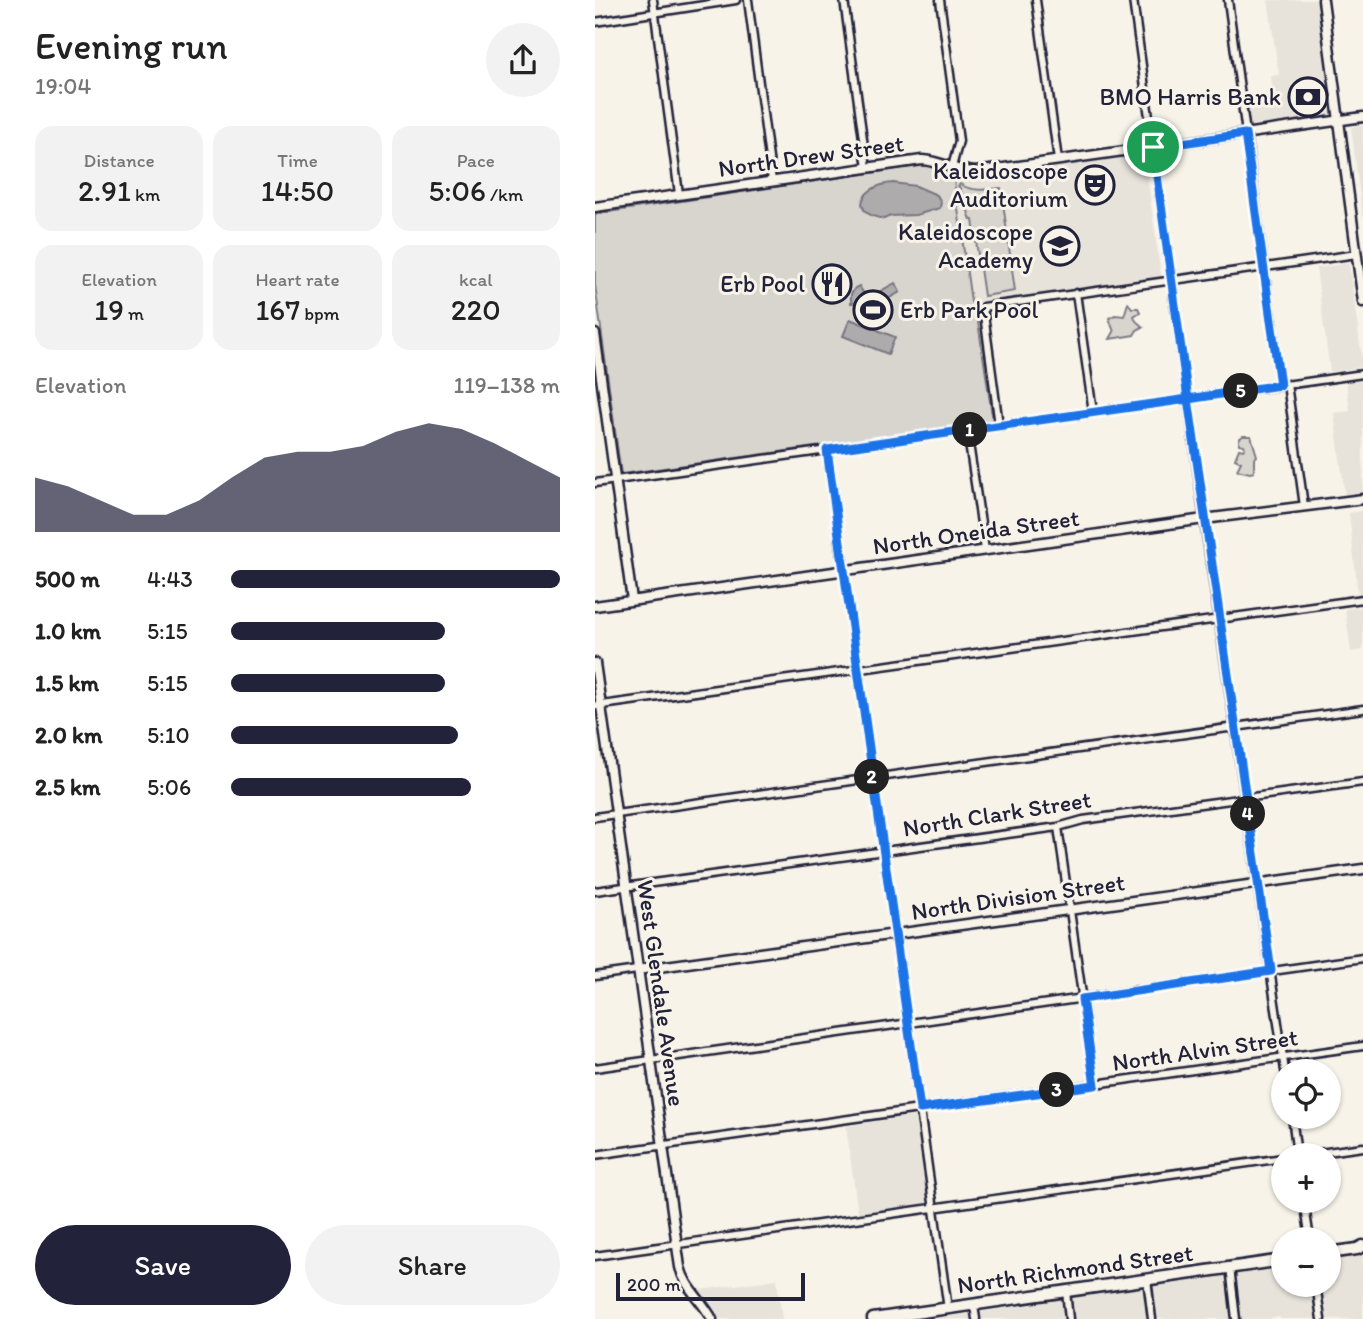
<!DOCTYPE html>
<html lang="en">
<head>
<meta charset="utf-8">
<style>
  body { margin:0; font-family:Itim,sans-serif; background:#f2f2f2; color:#222; height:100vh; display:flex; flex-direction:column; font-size:26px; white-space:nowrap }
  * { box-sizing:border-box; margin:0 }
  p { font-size:23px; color:#767676 }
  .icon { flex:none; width:38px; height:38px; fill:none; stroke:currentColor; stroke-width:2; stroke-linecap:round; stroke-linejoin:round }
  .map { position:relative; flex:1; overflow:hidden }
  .panel { display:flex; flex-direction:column; background:#fff; width:595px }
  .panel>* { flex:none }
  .buttons { position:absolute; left:676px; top:1059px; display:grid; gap:14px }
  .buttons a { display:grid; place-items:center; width:70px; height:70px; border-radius:50%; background:#fff; box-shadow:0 2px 5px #0004; font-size:35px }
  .scale { position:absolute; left:21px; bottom:18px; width:189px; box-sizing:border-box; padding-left:7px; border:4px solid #22223b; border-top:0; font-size:19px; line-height:24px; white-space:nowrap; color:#22223b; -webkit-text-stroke:5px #f7f3e8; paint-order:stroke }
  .pin { position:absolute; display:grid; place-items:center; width:60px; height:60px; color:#fff; margin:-30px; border:4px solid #fff; border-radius:50%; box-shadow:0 2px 7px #0007 }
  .km { position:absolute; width:35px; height:35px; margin:-18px; border-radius:50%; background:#222; color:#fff; font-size:19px; line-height:35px; text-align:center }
  .round { display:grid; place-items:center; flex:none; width:74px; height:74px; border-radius:37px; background:#f2f2f2 }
  .overview { display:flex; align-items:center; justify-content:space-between; height:119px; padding:0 35px }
  h1 { font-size:38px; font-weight:600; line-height:52px }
  .metrics { display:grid; grid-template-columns:repeat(3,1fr); gap:10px; height:119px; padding:7px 35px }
  .metrics div { display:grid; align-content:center; border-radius:18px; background:#f2f2f2; text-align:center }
  .metrics b { font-size:30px; font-weight:600 }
  .metrics small { font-size:19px; font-weight:400 }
  .metrics p { font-size:19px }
  .chart { height:196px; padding:14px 35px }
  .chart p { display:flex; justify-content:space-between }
  .chart svg { width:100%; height:126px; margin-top:7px; fill:#22223b; opacity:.7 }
  .button { display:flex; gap:14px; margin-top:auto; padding:14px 35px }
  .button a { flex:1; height:80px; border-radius:42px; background:#22223b; color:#fff; font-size:28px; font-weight:600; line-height:80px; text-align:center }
  .button a+a { background:#f2f2f2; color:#222 }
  ul { padding:0 35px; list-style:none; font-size:23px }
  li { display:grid; grid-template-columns:112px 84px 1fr; align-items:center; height:52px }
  li i { height:18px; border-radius:9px; background:#22223b }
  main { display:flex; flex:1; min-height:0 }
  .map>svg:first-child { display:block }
</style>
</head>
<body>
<main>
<section class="panel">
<div class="overview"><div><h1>Evening run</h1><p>19:04</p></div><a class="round"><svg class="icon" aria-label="share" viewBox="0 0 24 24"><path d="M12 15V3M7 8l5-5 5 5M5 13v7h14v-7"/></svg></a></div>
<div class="metrics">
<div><p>Distance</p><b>2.91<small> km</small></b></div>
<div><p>Time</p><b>14:50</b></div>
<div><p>Pace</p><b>5:06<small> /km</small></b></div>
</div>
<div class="metrics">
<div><p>Elevation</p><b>19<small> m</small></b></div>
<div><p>Heart rate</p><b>167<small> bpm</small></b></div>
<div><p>kcal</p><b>220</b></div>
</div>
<div class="chart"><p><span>Elevation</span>119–138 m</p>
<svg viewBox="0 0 160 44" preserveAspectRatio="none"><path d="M0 44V25L10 28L20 33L30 38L40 38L50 33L60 25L70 18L80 16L90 16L100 14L110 9L120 6L130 8L140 13L150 19L160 25V44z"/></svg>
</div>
<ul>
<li><b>500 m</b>4:43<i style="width:100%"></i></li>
<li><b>1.0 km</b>5:15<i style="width:65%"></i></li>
<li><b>1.5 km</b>5:15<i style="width:65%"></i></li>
<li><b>2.0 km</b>5:10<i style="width:69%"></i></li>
<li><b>2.5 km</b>5:06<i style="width:73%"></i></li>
</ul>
<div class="button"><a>Save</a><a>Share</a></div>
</section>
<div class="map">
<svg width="768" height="1319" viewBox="0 0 768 1319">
  <rect width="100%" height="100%" fill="#f7f3e8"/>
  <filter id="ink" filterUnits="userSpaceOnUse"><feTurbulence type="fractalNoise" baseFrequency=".0143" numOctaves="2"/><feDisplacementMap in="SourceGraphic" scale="14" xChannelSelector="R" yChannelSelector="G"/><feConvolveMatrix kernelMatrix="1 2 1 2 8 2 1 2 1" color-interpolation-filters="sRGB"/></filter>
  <g filter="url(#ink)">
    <!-- built -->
    <path fill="#e7e3db" d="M673,0h48l16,117 -82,12 -5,-33 28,-4 -2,-16 8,-1z
      M768,125v95l-12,-93z
      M549,154l17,122 -190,27 -17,-123 2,-6 19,4z
      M754,263l14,104 -33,5 -14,-104z
      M768,380v112l-18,3 -11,-82 16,-2 -4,-29z
      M768,511v83l-5,1 -9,-82z
      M768,607v43l-12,2 -6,-43z
      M320,1116l13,87 -70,10 -12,-87z
      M768,1256v63h-83v-2l-11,2h-335l349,-52v17h45v-23z
      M182,1279l5,40h-66l-6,-14 -10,-15z"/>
    <!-- green -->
    <path fill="#d8d5cf" stroke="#7d7c85" stroke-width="2" d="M328,165l8,1 25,8 -2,6 17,122h4l18,120 -372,52 -26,-189v-71z
      M365,184c12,8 26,6 41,4l14,103 -31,5 -11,-76h-2l-11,-32 -2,-2z
      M533,303l4,5h6l2,4 -6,4 2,5 7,6 -6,3 -3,5 -24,4 4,-7 -5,-14 6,-3 9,1z
      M648,436h8l6,20 -3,3v13l-4,1 -13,-3 4,-8 -6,-3 4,-10 4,1 2,-2 -1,-3 -5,-1v-5z"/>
    <!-- water -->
    <path fill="#aeabad" stroke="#76747f" stroke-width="2" d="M298,183l23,3 21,9 4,7 -1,6 -24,7 -26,1 -6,3c-37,-6 -22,-34 9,-36z
      M300,283l5,9 -14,8 -10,8 -13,-1 -4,-5 -8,1v-9l4,-6 4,-2 5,8 1,-1 9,2 5,3 2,-2 -2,-4z
      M255,319l45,18 -7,17 -45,-18z"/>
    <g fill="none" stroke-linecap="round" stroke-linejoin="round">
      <!-- street casing -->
      <g stroke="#22223b" stroke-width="11">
        <path id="street" d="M58,0l26,194
          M153,0l24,181
          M249,0l23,168
          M345,0l19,141 -7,26
          M441,0l22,160
          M538,0l71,519 81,552
          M633,0l52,385
          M0,22l141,-22
          M481,293l17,119
          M692,384l17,122
          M404,425l-16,-118 374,-53
          M372,430l18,120
          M232,450l121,859
          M0,483l768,-109
          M0,706l768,-107
          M0,817l768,-108
          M463,827l37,258
          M0,891l463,-64 25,-7 280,-38
          M0,976l42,-6
          M0,1068l768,-110
          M697,1116l5,39
          M0,1155l768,-109
          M710,1155l58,-8
          M709,1200l6,39
          M0,1256l688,-98
          M635,1267l6,52
          M552,1279l5,40
          M721,1284l5,35
          M471,1291l3,28
          M379,1305l2,14"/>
      </g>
      <!-- secondary casing -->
      <g stroke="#22223b" stroke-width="13">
        <path id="secondary" d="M728,0l40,302
          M0,207l327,-47c19,1 35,12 54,12l387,-55
          M0,334l37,266
          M0,606l609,-87 159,-20
          M0,663l85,604c5,21 22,33 32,52
          M42,970l726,-101"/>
      </g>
      <!-- primary casing -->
      <g stroke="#22223b" stroke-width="15">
        <path id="primary" d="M733,1253l29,-4 6,-3
          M278,1319l410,-59"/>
      </g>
      <!-- street -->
      <use href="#street" stroke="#f7f3e8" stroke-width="6"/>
      <!-- secondary -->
      <use href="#secondary" stroke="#f7f3e8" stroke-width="8"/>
      <!-- primary -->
      <use href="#primary" stroke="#f7f3e8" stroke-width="10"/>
    </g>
  </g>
  <g fill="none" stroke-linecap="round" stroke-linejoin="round" filter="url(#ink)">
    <!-- route casing -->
    <g stroke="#fff" stroke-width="14">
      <path id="route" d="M558,147l35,252 -361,51 93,659 175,-24 -13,-86 189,-28 -83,-572 92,-14 -35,-251 -92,13"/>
    </g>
    <!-- route -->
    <use href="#route" stroke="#1a73e8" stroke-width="9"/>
  </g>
  <!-- icons -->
  <defs>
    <g id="bank-ring" transform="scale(2.0125)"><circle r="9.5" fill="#f7f3e8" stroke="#22223b" stroke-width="1.5"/><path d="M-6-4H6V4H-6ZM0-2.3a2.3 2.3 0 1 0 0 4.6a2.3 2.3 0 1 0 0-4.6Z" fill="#22223b"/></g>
    <g id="theatre-ring" transform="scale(2.0125)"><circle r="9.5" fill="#f7f3e8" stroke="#22223b" stroke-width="1.5"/><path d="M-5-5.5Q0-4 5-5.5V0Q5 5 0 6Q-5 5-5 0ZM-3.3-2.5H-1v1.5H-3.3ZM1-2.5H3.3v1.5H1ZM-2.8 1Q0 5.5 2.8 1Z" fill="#22223b"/></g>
    <g id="school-ring" transform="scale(2.0125)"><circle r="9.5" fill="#f7f3e8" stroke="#22223b" stroke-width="1.5"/><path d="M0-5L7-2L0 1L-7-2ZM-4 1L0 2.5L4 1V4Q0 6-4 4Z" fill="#22223b"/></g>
    <g id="restaurant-ring" transform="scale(2.0125)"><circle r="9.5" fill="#f7f3e8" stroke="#22223b" stroke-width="1.5"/><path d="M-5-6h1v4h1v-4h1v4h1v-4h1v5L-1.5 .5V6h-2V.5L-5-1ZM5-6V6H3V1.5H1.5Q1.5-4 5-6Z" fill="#22223b"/></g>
    <g id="stadium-ring" transform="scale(2.0125)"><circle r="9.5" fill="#f7f3e8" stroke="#22223b" stroke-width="1.5"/><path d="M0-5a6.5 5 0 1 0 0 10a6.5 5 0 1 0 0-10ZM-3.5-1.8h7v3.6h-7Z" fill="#22223b"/></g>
  </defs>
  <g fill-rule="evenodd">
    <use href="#bank-ring" x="713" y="97"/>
    <use href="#theatre-ring" x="500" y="185"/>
    <use href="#school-ring" x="465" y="246"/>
    <use href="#restaurant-ring" x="237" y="284"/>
    <use href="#stadium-ring" x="278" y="310"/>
  </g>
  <g text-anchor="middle" stroke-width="6" stroke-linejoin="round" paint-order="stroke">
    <!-- poi labels -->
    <g font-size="24" fill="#22223b" stroke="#f7f3e8" text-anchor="end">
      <text x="686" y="105">BMO Harris Bank</text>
      <text x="473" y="179">Kaleidoscope<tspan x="473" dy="28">Auditorium</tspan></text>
      <text x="438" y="240">Kaleidoscope<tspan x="438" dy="28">Academy</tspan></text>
      <text x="210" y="292">Erb Pool</text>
      <text x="305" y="318" text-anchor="start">Erb Park Pool</text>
    </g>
    <!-- street labels -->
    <g font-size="24" fill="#22223b" stroke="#f7f3e8">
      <text transform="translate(216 156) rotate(-8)" y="8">North Drew Street</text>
      <text transform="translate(381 532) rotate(-8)" y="8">North Oneida Street</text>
      <text transform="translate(402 814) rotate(-9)" y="8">North Clark Street</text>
      <text transform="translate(423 897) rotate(-8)" y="8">North Division Street</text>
      <text transform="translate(66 993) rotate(82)" y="8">West Glendale Avenue</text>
      <text transform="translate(610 1050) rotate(-8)" y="8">North Alvin Street</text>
      <text transform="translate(480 1269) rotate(-8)" y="8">North Richmond Street</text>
    </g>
  </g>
</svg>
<div class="buttons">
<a><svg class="icon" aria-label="locate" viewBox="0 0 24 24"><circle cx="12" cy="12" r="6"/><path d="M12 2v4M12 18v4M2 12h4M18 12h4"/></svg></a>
<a>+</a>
<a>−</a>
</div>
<div class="scale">200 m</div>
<div class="pin" style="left:558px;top:147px;background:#1e9e55"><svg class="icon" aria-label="arrive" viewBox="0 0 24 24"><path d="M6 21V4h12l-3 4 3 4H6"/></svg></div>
<b class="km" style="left:375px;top:430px">1</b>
<b class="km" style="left:277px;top:777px">2</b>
<b class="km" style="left:462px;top:1090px">3</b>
<b class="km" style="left:653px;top:814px">4</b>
<b class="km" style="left:646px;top:391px">5</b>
</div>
</main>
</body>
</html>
